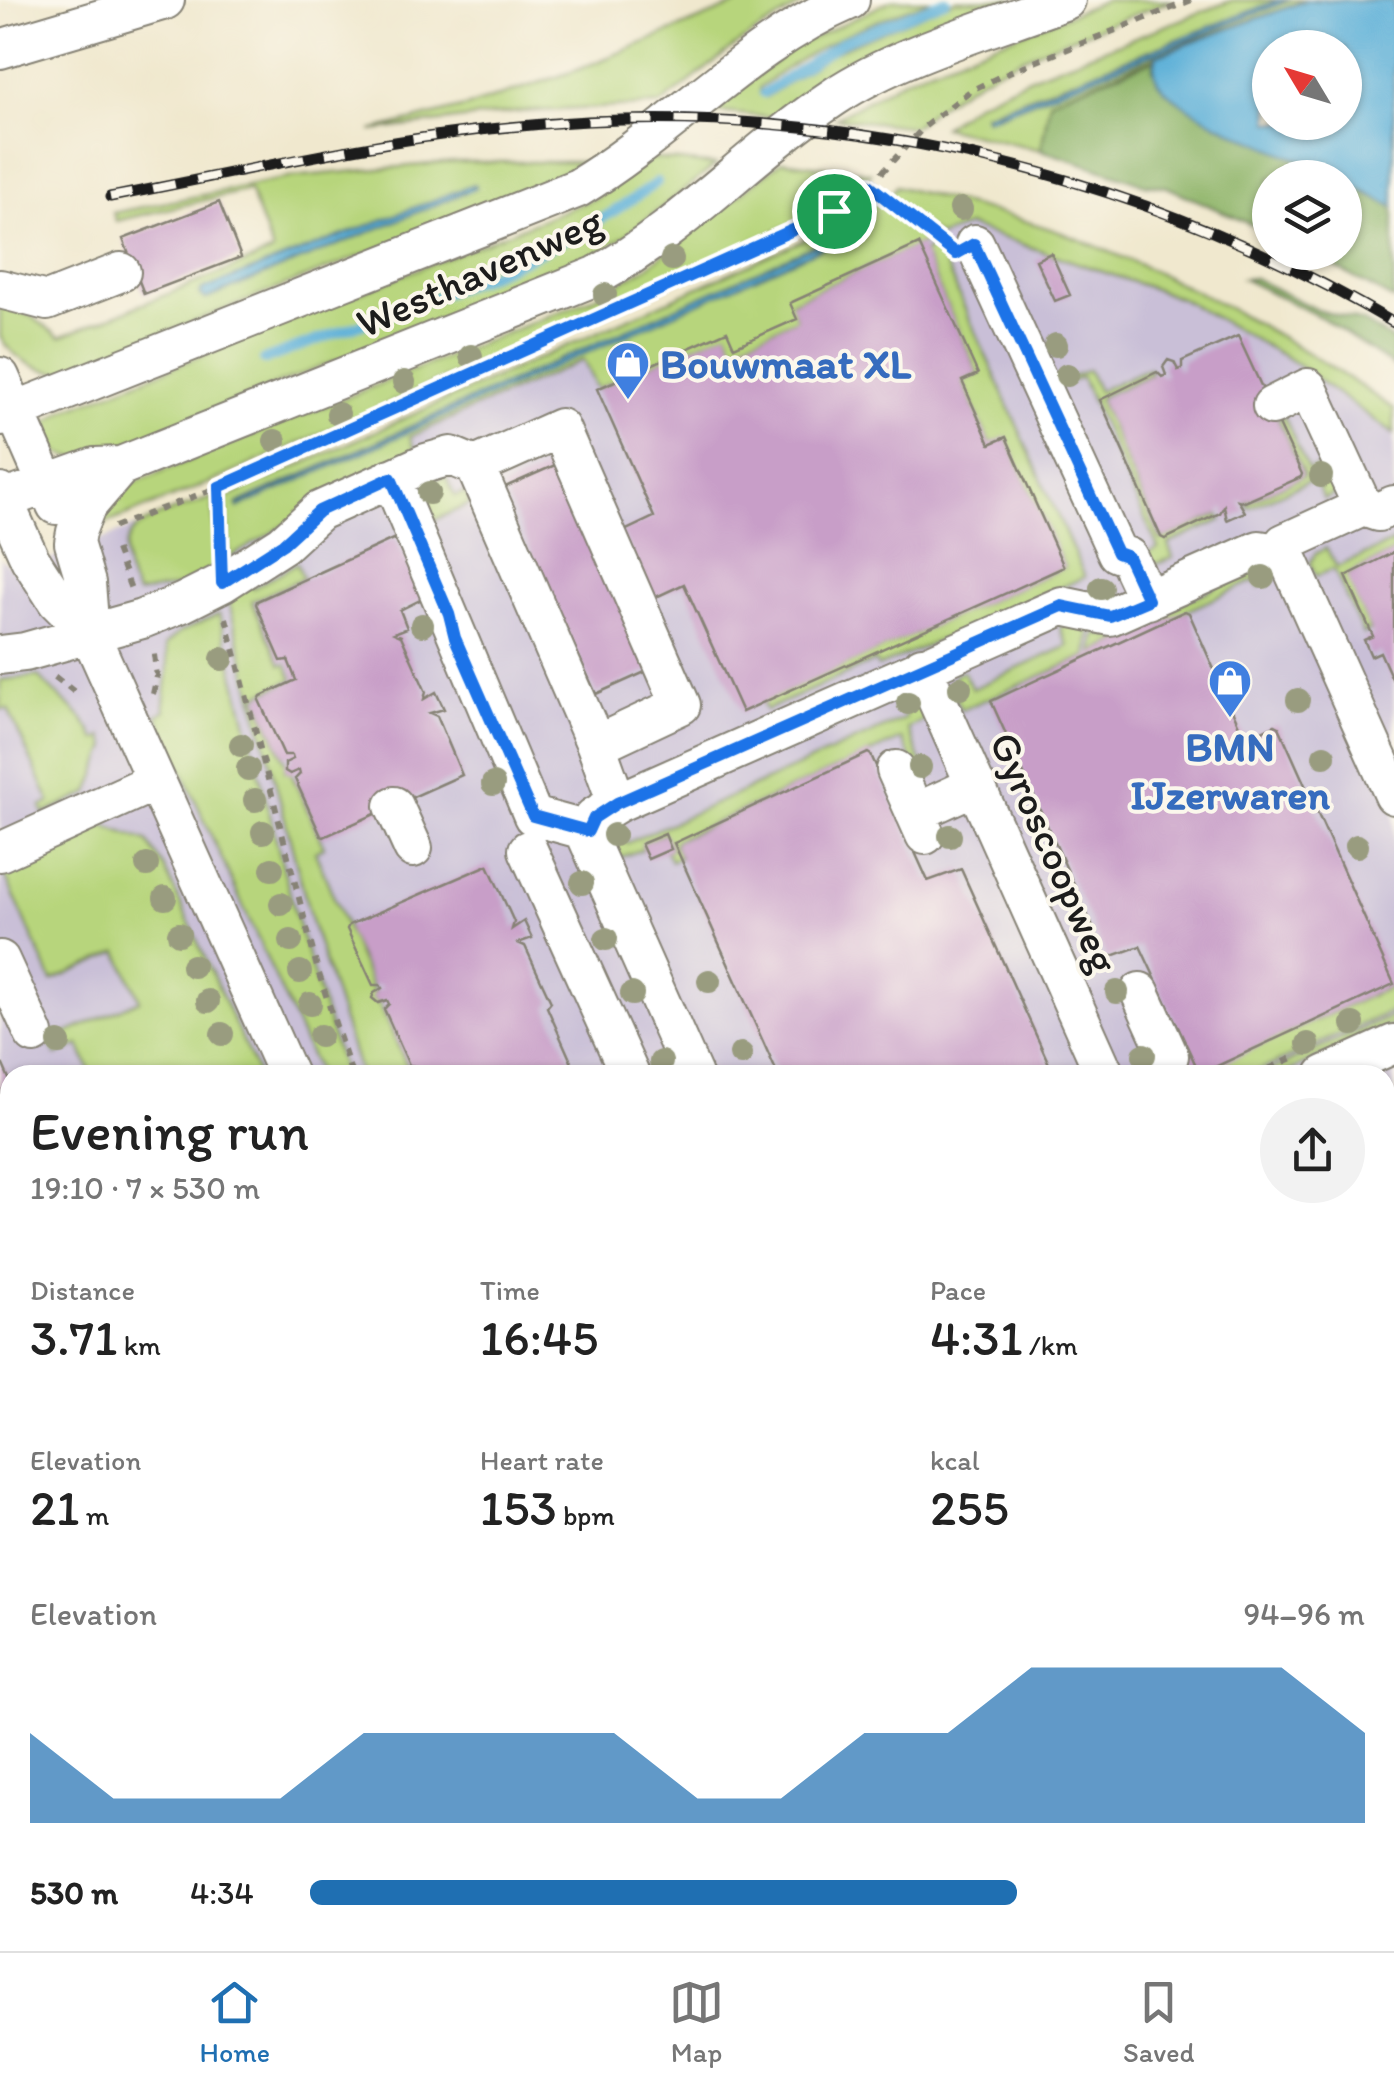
<!DOCTYPE html>
<html lang="en">
<head>
<meta charset="utf-8">
<style>
  body { margin:0; font-family:Itim,sans-serif; background:#f2f2f2; color:#222; height:100vh; display:flex; flex-direction:column; font-size:38px; white-space:nowrap }
  * { box-sizing:border-box; margin:0 }
  p { font-size:32px; color:#767676 }
  .icon { flex:none; width:55px; height:55px; fill:none; stroke:currentColor; stroke-width:2; stroke-linecap:round; stroke-linejoin:round }
  .map { position:relative; flex:1; overflow:hidden }
  .panel { position:absolute; left:0px; top:1065px; width:1395px; height:888px; display:flex; flex-direction:column; background:#fff; border-radius:30px 30px 0 0; box-shadow:0 2px 8px #0004 }
  .panel>* { flex:none }
  .needle { width:65px; rotate:308deg }
  .buttons { position:absolute; left:1252px; top:30px; display:grid; gap:20px }
  .buttons a { display:grid; place-items:center; width:110px; height:110px; border-radius:50%; background:#fff; box-shadow:0 2px 8px #0004; font-size:50px }
  .pin { position:absolute; display:grid; place-items:center; width:85px; height:85px; color:#fff; margin:-42px; border:5px solid #fff; border-radius:50%; box-shadow:0 2px 10px #0007 }
  .round { display:grid; place-items:center; flex:none; width:105px; height:105px; border-radius:52px; background:#f2f2f2 }
  .overview { display:flex; align-items:center; justify-content:space-between; height:170px; padding:0 30px }
  h1 { font-size:55px; font-weight:600; line-height:75px }
  .figures { display:grid; grid-template-columns:repeat(3,1fr); gap:15px; height:170px; padding:10px 30px }
  .figures div { display:grid; align-content:center }
  .figures b { font-size:50px; font-weight:600 }
  .figures small { font-size:28px; font-weight:400 }
  .figures p { font-size:28px }
  .chart { height:280px; padding:20px 30px }
  .chart p { display:flex; justify-content:space-between }
  .chart svg { width:100%; height:180px; margin-top:10px; fill:#1f6fb2; opacity:.7 }
  ul { padding:0 30px; list-style:none; font-size:32px }
  li { display:grid; grid-template-columns:160px 120px 1fr; align-items:center; height:75px }
  li i { height:25px; border-radius:12px; background:#1f6fb2 }
  .tabs { display:flex; justify-content:space-around; align-items:center; height:140px; border-top:2px solid #e0e0e0; background:#fff; font-size:28px; color:#767676 }
  .tabs a { display:grid; justify-items:center; gap:5px }
  .tabs .current { color:#1f6fb2 }
  .map>svg:first-child { display:block }
</style>
</head>
<body>
<div class="map">
<svg width="1394" height="1951" viewBox="0 0 1394 1951">
  <rect width="100%" height="100%" fill="#fbf7ec"/>
  <filter id="ink" filterUnits="userSpaceOnUse"><feTurbulence type="fractalNoise" baseFrequency=".01" numOctaves="2"/><feDisplacementMap in="SourceGraphic" scale="20" xChannelSelector="R" yChannelSelector="G"/><feConvolveMatrix kernelMatrix="1 2 1 2 8 2 1 2 1" color-interpolation-filters="sRGB"/></filter>
  <filter id="wash" filterUnits="userSpaceOnUse"><feTurbulence type="fractalNoise" baseFrequency=".0048" numOctaves="4" result="noise"/><feDisplacementMap in="SourceGraphic" scale="40" xChannelSelector="R" yChannelSelector="G"/><feGaussianBlur stdDeviation="2.25" result="paint"/><feColorMatrix in="noise" values="0 0 0 0 0 0 0 0 0 0 0 0 0 0 0 0 0 1.4 0 .05"/><feComposite in="paint" operator="in"/></filter>
  <g filter="url(#wash)">
    <rect width="100%" height="100%" fill="#f0e8ce"/>
    <!-- industrial -->
    <path fill="#c9bfd7" fill-rule="evenodd" d="M880,191l57,45 31,-10 212,72 109,61 105,75v1517h-1394v-1393l17,14 196,-75 13,1 609,-272 24,-13zM10,1075h1375v867h-1375z"/>
    <!-- green -->
    <path fill="#b7d57c" stroke="#6a784c" stroke-width="2.5" fill-rule="evenodd" d="M748,0h61l-70,43 -79,62 -142,7 -147,19 102,-26 104,-35z
      M892,0h39c-69,26 -112,43 -171,87v7l6,3 68,-45 121,-52h59l-167,67 -21,11 -52,40 -64,-7 83,-63z
      M1106,0h67c-89,35 -189,61 -260,127l-77,-9 70,-40z
      M1233,0h46l-295,114 2,5 304,-119h17l-117,42 -140,58 -9,50 -98,-23 34,-25 61,-28z
      M650,158l66,7 -89,70 -46,28 -488,195c-30,0 -40,-2 -53,-30l23,-17 535,-214z
      M782,161l89,12 -18,19 -57,30 -584,260 -108,42 -3,-2 4,-12 25,-26 461,-185 56,-32z
      M453,162h131l-46,24 -474,187c-26,-2 -49,-13 -64,-36v-33l31,12 29,21 213,-85 -24,-62 -133,31 -3,-8 179,-36z
      M896,186c56,16 115,28 169,48 116,44 227,104 329,175v25l-105,-75 -109,-61 -212,-72 -30,11 -50,-40z
      M877,194l56,45 -142,63 6,17 -63,28 -7,-15 -130,57 -14,-29 -152,67 -21,10 5,12 -186,109 -3,-60 609,-272 24,-13zM839,235l2,4 -603,268 -1,-3z
      M937,246l148,331 -207,90 -3,-6 -109,49 -4,-8 302,-135 -58,-129 -16,6 -28,-63 16,-7 -55,-122z
      M1149,368l2,6 -53,24 63,142 58,-25 3,5 -54,24 5,14 -22,8 -13,-8 20,-10 -77,-171 -20,9 -3,-4 30,-12 10,21z
      M1284,416l24,54 18,-7 13,28 -15,9 -10,-21 -65,29 -3,-5 58,-27 -26,-58z
      M446,476l9,20 11,-4 4,12 -46,21 -15,-33z
      M213,497l3,69 -36,20 -43,8c-38,-74 19,-74 76,-97z
      M1394,542v10l-47,23 23,55 -7,4 -29,-65 -18,7 -6,-13 5,-9 11,-6 11,19z
      M297,563l6,15 -51,23 29,64 5,-1 7,15 -37,17 30,67 -1,8 6,2 33,74 -9,5 59,141 -2,5 7,5 32,72h-51l-48,-151 -84,-325 23,-15 2,4z
      M1257,569h11l8,8 -17,10 -4,-7 -162,73 3,-20 12,3z
      M219,614l76,300 49,161h-25l-162,-360 8,-4c-3,-24 8,-38 0,-66l15,-13z
      M1068,623l22,8 -3,25 -126,54 -10,-22 4,-14 8,-3 9,18 96,-43 -8,-18z
      M39,676c21,27 41,31 57,64l7,-3 4,10 -18,46 -45,21 -3,-7 9,-5 -42,-93h-8v-29z
      M905,696l14,6 8,16 -19,11 17,43 -7,1 -16,-34 -226,101 -2,4 6,13 -9,4 -5,-10 5,-3 -7,-14 -22,10 1,5 -27,10c-6,-13 -15,-26 1,-35l10,19 279,-125 -8,-19z
      M103,825l44,16 17,26 94,208h-166l-13,-30 -23,10 -7,-14 91,-41 -22,-48 -66,29 -50,-112z
      M1394,985v25l-145,65h-55z
      M1394,1015v9l-114,51h-20z"/>
    <!-- forest -->
    <path fill="#91b66c" stroke="#566944" stroke-width="2.5" d="M1156,59l-3,10 184,108 -67,1v55l-103,-46 -22,-3 -104,-34 9,-50z
      M1345,182l49,25v93l-84,-47 35,-1z
      M1254,278l63,32 46,12 31,19v26l-70,-48 -81,-40z"/>
    <!-- water -->
    <path fill="#5db0d8" stroke="#3c667a" stroke-width="2.5" fill-rule="evenodd" d="M1279,0h11l-304,119 -2,-4z
      M1307,0h87v207l-49,-25v-4l-8,-1c-51,-26 -137,-51 -176,-91 -8,-9 -7,-19 -5,-30zM1270,48h75v74h-75z
      M475,184l1,4 -270,111 -6,-4 2,-5z
      M840,234l2,5 -604,269 -1,-3z"/>
    <g fill="none" stroke-linecap="round" stroke-linejoin="round">
      <!-- stream -->
      <path stroke="#5db0d8" stroke-width="10" d="M764,93l78,-51 104,-42
        M264,360c133,-51 278,-92 393,-178"/>
    </g>
    <g id="blocks">
      <!-- building -->
      <path fill="#c89ec8" d="M219,202l22,55 -97,37 -21,-55z
        M919,244l59,130 -16,7 28,63 16,-7 58,130 -322,145 -58,-128 -30,14 -32,-66 32,-15 -57,-128 130,-58 7,16 63,-28 -7,-16z
        M1051,253l19,42 -15,6 -19,-41z
        M1238,336l64,138 -1,3 -56,25 -7,-2 7,12 -18,8 -3,-14 -4,7 -55,26 -4,-2 -61,-137 57,-28 5,5 4,-2 -3,-8 5,-7 6,2 4,8 4,-2v-7z
        M562,462l92,206 -58,26 -93,-206z
        M393,539l4,2 25,58 -22,11 7,18 -13,5 7,3 25,56 -2,7 12,-7 8,17 -14,4 7,3 25,59 -138,62 -3,-1 -26,-57 5,-5 -1,-4 -9,4 -5,-3v-8l8,-4 -1,-4h-8l-25,-55 2,-4 35,-16 -8,-20 -7,1 -25,-57 1,-3z
        M1394,552v131l-14,-31 -9,4 -7,-16 9,-4 -27,-60z
        M1185,611l4,2 56,126 30,-14 4,2 115,257 -194,90 -60,-128 -33,12 -116,-257z
        M868,753l3,2 57,126 33,-12 93,206h-276l-104,-232z
        M665,834l6,15 -23,10 -7,-15z
        M488,865l26,57 -2,7 12,-8 8,17 -14,5 7,3 26,56 -4,5 30,68h-158l-4,-9 -6,-1 -25,-56 5,-5 -2,-4 -9,3 -6,-5 2,-5 8,-5 -2,-3h-7l-26,-56 2,-4z
        M3,1065l7,16v186l-10,4v-204z
        M1394,1169v198l-9,4v-198z
        M10,1412v530h283l-19,9h-274v-534z
        M1391,1446l3,7v151l-9,4v-160z
        M1394,1662v153l-9,4v-153z
        M806,1942h306l-8,4 3,5h-297z"/>
    </g>
  </g>
  <g filter="url(#ink)">
    <use href="#blocks" fill-opacity="0" stroke="#868275" stroke-width="2.5"/>
    <g fill="none" stroke-linecap="round" stroke-linejoin="round">
      <!-- minor casing -->
      <g stroke="#868275" stroke-width="42">
        <path id="minor" d="M0,49l165,-49
          M975,244l142,309 11,4 20,43
          M0,289l47,12 74,-29
          M0,377l56,128
          M1272,406l36,-18 55,119 15,5 16,-7
          M0,417l578,-229c95,-57 169,-144 272,-188
          M121,466l-35,41 -10,25 -2,11 12,40 4,51 198,441
          M475,466l85,-38 121,277 -85,40
          M391,478l142,338 55,15
          M0,493l30,66 27,42 33,33
          M0,501l95,-34 26,-1 475,-190c87,-47 155,-124 238,-179 62,-42 160,-70 232,-97
          M1279,553l5,-10 79,-36
          M0,655l25,-3 117,-33 40,-16 40,-20 61,-39 36,-33 107,-48 25,-7 24,10 121,279 21,58
          M922,666l183,409
          M896,770l29,65
          M394,806l19,42
          M915,813l61,-28
          M528,850l102,225
          M0,852l156,-71
          M0,960l34,74
          M1140,992l29,64
          M693,1075l-105,-236 6,-22 23,-14 445,-197 48,10 149,-66 20,3 11,10 104,232
          M1325,1075l69,-31
          M1385,1120l9,-4
          M0,1308l10,-5
          M1385,1641l9,-4
          M683,1949l15,-7
          M550,1951l18,-9
          M1376,1951l18,-8"/>
      </g>
      <!-- path -->
      <path stroke="#868275" stroke-width="6" stroke-dasharray="8 8" stroke-linecap="butt" d="M869,185l74,59
        M219,487l2,58
        M114,527l105,-40 615,-276 29,-18 61,-66 46,-36 39,-19 183,-72
        M116,550l15,39
        M226,618l92,353 34,104
        M55,677l25,19
        M153,694l4,-18 -4,-28
        M1255,1075l40,-18
        M1385,1801l9,20"/>
      <!-- minor -->
      <use href="#minor" stroke="#fff" stroke-width="38"/>
      <!-- rail casing -->
      <g stroke="#1c1c1c" stroke-width="11">
        <path id="rail" d="M110,197c136,-26 272,-59 411,-71 304,-29 610,42 873,197"/>
      </g>
      <!-- rail -->
      <use href="#rail" stroke="#fbf7ec" stroke-width="8" stroke-dasharray="22" stroke-linecap="butt"/>
    </g>
    <!-- trees -->
    <g fill="#999c7f">
      <circle cx="961" cy="209" r="12"/>
      <circle cx="672" cy="259" r="12"/>
      <circle cx="605" cy="295" r="12"/>
      <circle cx="1056" cy="345" r="12"/>
      <circle cx="471" cy="356" r="12"/>
      <circle cx="1067" cy="375" r="12"/>
      <circle cx="404" cy="382" r="12"/>
      <circle cx="338" cy="414" r="12"/>
      <circle cx="275" cy="441" r="12"/>
      <circle cx="1321" cy="476" r="12"/>
      <circle cx="429" cy="493" r="12"/>
      <circle cx="1263" cy="577" r="12"/>
      <circle cx="1101" cy="588" r="12"/>
      <circle cx="422" cy="625" r="12"/>
      <circle cx="222" cy="659" r="12"/>
      <circle cx="960" cy="688" r="12"/>
      <circle cx="1298" cy="700" r="12"/>
      <circle cx="908" cy="703" r="12"/>
      <circle cx="241" cy="745" r="12"/>
      <circle cx="1324" cy="756" r="12"/>
      <circle cx="920" cy="767" r="12"/>
      <circle cx="248" cy="769" r="12"/>
      <circle cx="493" cy="784" r="12"/>
      <circle cx="255" cy="800" r="12"/>
      <circle cx="263" cy="832" r="12"/>
      <circle cx="614" cy="835" r="12"/>
      <circle cx="950" cy="836" r="12"/>
      <circle cx="1357" cy="846" r="12"/>
      <circle cx="147" cy="865" r="12"/>
      <circle cx="272" cy="869" r="12"/>
      <circle cx="582" cy="883" r="12"/>
      <circle cx="165" cy="898" r="12"/>
      <circle cx="281" cy="904" r="12"/>
      <circle cx="179" cy="934" r="12"/>
      <circle cx="606" cy="939" r="12"/>
      <circle cx="291" cy="941" r="12"/>
      <circle cx="193" cy="966" r="12"/>
      <circle cx="300" cy="972" r="12"/>
      <circle cx="709" cy="981" r="12"/>
      <circle cx="1117" cy="992" r="12"/>
      <circle cx="632" cy="994" r="12"/>
      <circle cx="208" cy="1001" r="12"/>
      <circle cx="310" cy="1004" r="12"/>
      <circle cx="1353" cy="1024" r="12"/>
      <circle cx="222" cy="1034" r="12"/>
      <circle cx="320" cy="1036" r="12"/>
      <circle cx="59" cy="1043" r="12"/>
      <circle cx="1308" cy="1044" r="12"/>
      <circle cx="741" cy="1054" r="12"/>
      <circle cx="1144" cy="1055" r="12"/>
      <circle cx="661" cy="1062" r="12"/>
    </g>
  </g>
  <g fill="none" stroke-linecap="round" stroke-linejoin="round" filter="url(#ink)">
    <!-- route casing -->
    <g stroke="#fff" stroke-width="20">
      <path id="route" d="M869,185l87,69 18,-10 143,309 11,4 20,43 -38,16 -48,-10 -445,197 -23,15 -6,13 -55,-15 -78,-178 -6,-24 -58,-136 -72,33 -36,33 -61,39 -3,-96 574,-257 54,-27z"/>
    </g>
    <!-- route -->
    <use href="#route" stroke="#1a73e8" stroke-width="12"/>
  </g>
  <!-- icons -->
  <defs>
    <g id="shop-pin" transform="scale(2.25)"><path d="M0 17L-7.5 6A9.5 9.5 0 1 1 7.5 6Z" fill="#3f7fe0" stroke="#fbf7ec"/><path d="M-5-2.5h2.3a2.7 3.5 0 0 1 5.4 0H5L5.5 6h-11ZM-1.5-2.5h3a1.5 2.3 0 0 0-3 0Z" fill="#fff"/></g>
  </defs>
  <g fill-rule="evenodd">
    <use href="#shop-pin" x="628" y="363"/>
    <use href="#shop-pin" x="1230" y="681"/>
  </g>
  <g text-anchor="middle" stroke-width="8" stroke-linejoin="round" paint-order="stroke">
    <!-- street labels -->
    <g font-size="42" fill="#1c1c1c" stroke="#fbf7ec">
      <text transform="translate(479 271) rotate(-24)" y="15">Westhavenweg</text>
      <text transform="translate(1055 852) rotate(66)" y="15">Gyroscoopweg</text>
    </g>
    <!-- shop labels -->
    <g font-size="42" font-weight="bold" fill="#366cbe" stroke="#fbf7ec" text-anchor="start">
      <text x="660" y="378">Bouwmaat XL</text>
      <text x="1230" y="761" text-anchor="middle">BMN<tspan x="1230" dy="48">IJzerwaren</tspan></text>
    </g>
  </g>
</svg>
<div class="buttons">
<a><svg class="needle" viewBox="-14 -14 28 28"><path d="M0-13l5 13h-10z" fill="#e53935"/><path d="M0 13l5-13h-10z" fill="#767676"/></svg></a>
<a><svg class="icon" aria-label="layers" viewBox="0 0 24 24"><path d="M12 4l9 5-9 5-9-5zM3 14l9 5 9-5"/></svg></a>
</div>
<div class="pin" style="left:834px;top:211px;background:#1e9e55"><svg class="icon" aria-label="arrive" viewBox="0 0 24 24"><path d="M6 21V4h12l-3 4 3 4H6"/></svg></div>
<section class="panel">
<div class="overview"><div><h1>Evening run</h1><p>19:10 · 7 × 530 m</p></div><a class="round"><svg class="icon" aria-label="share" viewBox="0 0 24 24"><path d="M12 15V3M7 8l5-5 5 5M5 13v7h14v-7"/></svg></a></div>
<div class="figures">
<div><p>Distance</p><b>3.71<small> km</small></b></div>
<div><p>Time</p><b>16:45</b></div>
<div><p>Pace</p><b>4:31<small> /km</small></b></div>
</div>
<div class="figures">
<div><p>Elevation</p><b>21<small> m</small></b></div>
<div><p>Heart rate</p><b>153<small> bpm</small></b></div>
<div><p>kcal</p><b>255</b></div>
</div>
<div class="chart"><p><span>Elevation</span>94–96 m</p>
<svg viewBox="0 0 160 44" preserveAspectRatio="none"><path d="M0 44V22L10 38L20 38L30 38L40 22L50 22L60 22L70 22L80 38L90 38L100 22L110 22L120 6L130 6L140 6L150 6L160 22V44z"/></svg>
</div>
<ul>
<li><b>530 m</b>4:34<i style="width:67%"></i></li>
</ul>
</section>
</div>
<nav class="tabs">
<a class="current"><svg class="icon" aria-label="home" viewBox="0 0 24 24"><path d="M3 11l9-7 9 7M6 9v11h12V9"/></svg>Home</a>
<a><svg class="icon" aria-label="map" viewBox="0 0 24 24"><path d="M3 6l6-2 6 2 6-2v14l-6 2-6-2-6 2zM9 4v14M15 6v14"/></svg>Map</a>
<a><svg class="icon" aria-label="saved" viewBox="0 0 24 24"><path d="M7 4h10v16l-5-4-5 4z"/></svg>Saved</a>
</nav>
</body>
</html>
